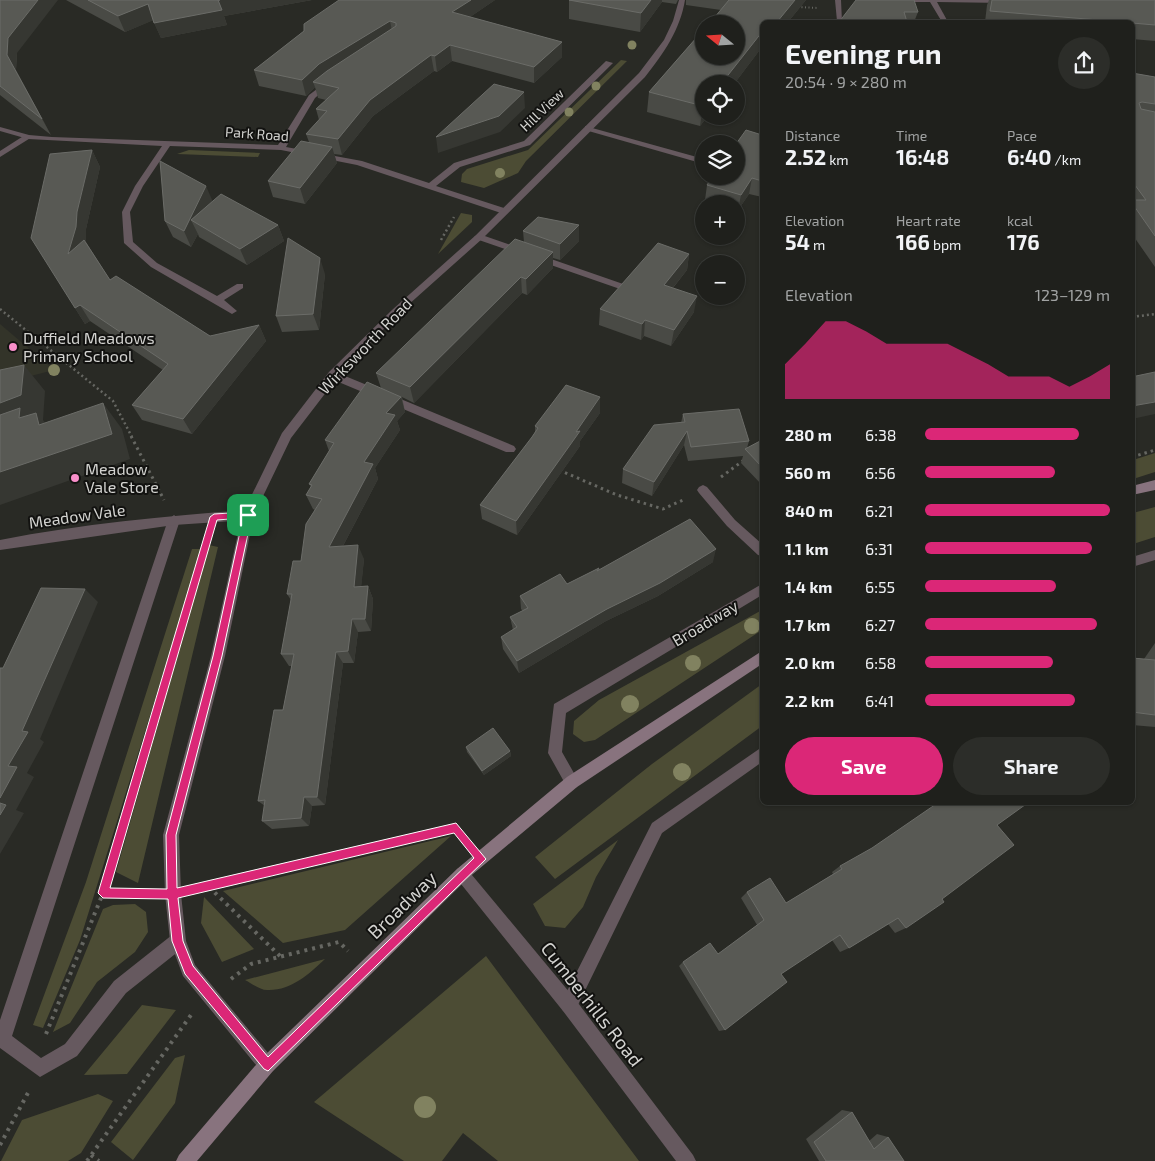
<!DOCTYPE html>
<html lang="en">
<head>
<meta charset="utf-8">
<style>
  body { margin:0; font-family:"Exo 2",sans-serif; background:#2c2d29; color:#f1f3f6; height:100vh; display:flex; flex-direction:column; font-size:19px; white-space:nowrap }
  * { box-sizing:border-box; margin:0 }
  p { font-size:16px; color:#a1a3a3 }
  .icon { flex:none; width:28px; height:28px; fill:none; stroke:currentColor; stroke-width:2; stroke-linecap:round; stroke-linejoin:round }
  .map { position:relative; flex:1; overflow:hidden }
  .drawer { position:absolute; left:760px; top:20px; width:375px; height:785px; display:flex; flex-direction:column; background:#1f201c; border-radius:8px; box-shadow:0 1px 4px #0004,0 0 0 1px #3c3e3b }
  .drawer>* { flex:none }
  .needle { width:32px; rotate:288deg }
  .tools { position:absolute; left:695px; top:15px; display:grid; gap:10px }
  .tools a { display:grid; place-items:center; width:50px; height:50px; border-radius:50%; background:#1f201c; box-shadow:0 1px 4px #0004,0 0 0 1px #3c3e3b; font-size:25px }
  .pin { position:absolute; display:grid; place-items:center; width:42px; height:42px; color:#fff; margin:-21px; border-radius:10px; box-shadow:0 2px 8px #0006 }
  .round { display:grid; place-items:center; flex:none; width:52px; height:52px; border-radius:26px; background:#2c2d29 }
  .overview { display:flex; align-items:center; justify-content:space-between; height:85px; padding:0 25px }
  h1 { font-size:28px; font-weight:700; line-height:38px }
  .figures { display:grid; grid-template-columns:repeat(3,1fr); gap:8px; height:85px; padding:5px 25px }
  .figures div { display:grid; align-content:center }
  .figures b { font-size:21px; font-weight:700 }
  .figures small { font-size:14px; font-weight:400 }
  .figures p { font-size:14px }
  .chart { height:140px; padding:10px 25px }
  .chart p { display:flex; justify-content:space-between }
  .chart svg { width:100%; height:90px; margin-top:5px; fill:#db2777; opacity:.7 }
  .action { display:flex; gap:10px; margin-top:auto; padding:10px 25px }
  .action a { flex:1; height:58px; border-radius:30px; background:#db2777; color:#fff; font-size:20px; font-weight:700; line-height:58px; text-align:center }
  .action a+a { background:#2c2d29; color:#f1f3f6 }
  ul { padding:0 25px; list-style:none; font-size:16px }
  li { display:grid; grid-template-columns:80px 60px 1fr; align-items:center; height:38px }
  li i { height:12px; border-radius:6px; background:#db2777 }
  .map>svg:first-child { display:block }
</style>
</head>
<body>
<div class="map">
<svg width="1155" height="1161" viewBox="0 0 1155 1161">
  <rect width="100%" height="100%" fill="#292a25"/>
  <!-- built -->
  <path fill="#333429" d="M0,324l54,46 -54,14z"/>
  <!-- green -->
  <path fill="#4c4c34" d="M621,60l6,1 -101,100 -8,12 -34,15 -23,-6 1,-8 5,-5 61,-19z
    M189,150l71,3 -2,4 -81,-3z
    M461,213l11,2v7l-34,32z
    M1155,453v19l-22,7v-19z
    M1155,507v30l-22,7v-31z
    M209,545l9,2 -80,336 -22,-11z
    M192,549h10l-122,391 -37,88 -10,-3 53,-143z
    M762,610v20l-167,110 -11,2 -11,-8 1,-13 25,-21z
    M762,684v42l-207,153 -20,-22 117,-93z
    M451,836l-106,94 -62,13 -60,-52z
    M618,840l-22,37 -13,30 -18,21 -20,-2 -12,-22z
    M204,897l50,52 -32,13 -21,-39z
    M135,904l11,8 2,20 -13,20 -38,30 -27,41 -17,9 50,-123 10,-4z
    M486,956l153,205h-141l-35,-28 -21,28h-38l-90,-59z
    M325,959c-16,15 -34,32 -58,31 -7,0 -16,-7 -22,-10z
    M142,1005l34,5 -49,64 -43,1z
    M185,1055l-10,48 -42,57 -22,-18 64,-84z
    M98,1094l15,7 -32,52 -13,8h-67l21,-41z"/>
  <g fill="none" stroke-linecap="round" stroke-linejoin="round">
    <!-- path-far3 -->
    <path stroke="#666762" stroke-width="2" stroke-dasharray="1 2.5" stroke-linecap="butt" d="M798,7l21,1
      M808,22l-1,-2h12"/>
    <!-- path-far2 -->
    <path stroke="#666762" stroke-width="2.5" stroke-dasharray="2 3" stroke-linecap="butt" d="M441,240l13,-23
      M0,309l113,92 19,36
      M1132,317l23,-3"/>
    <!-- path-far1 -->
    <path stroke="#666762" stroke-width="3" stroke-dasharray="2.5 4" stroke-linecap="butt" d="M131,436l33,64
      M1132,457l23,-7
      M559,470l58,25 46,14 20,-9
      M721,477l23,-17
      M144,754l63,-213"/>
    <!-- path -->
    <path stroke="#666762" stroke-width="4" stroke-dasharray="3 5" stroke-linecap="butt" d="M209,887l71,69
      M198,890l258,-62 9,11
      M103,893l42,-141
      M231,979l20,-15 88,-22 9,9
      M46,1034l57,-141 45,1
      M0,1145l29,-54
      M91,1155l8,6
      M87,1161l104,-146"/>
    <!-- service -->
    <path fill="#66595f" fill-rule="evenodd" d="M585,126l119,33v5l-119,-34z
      M25,135l7,2 -32,20v-6z
      M479,234l147,51 2,2 -5,3 -3,-1 -144,-50 -2,-2z
      M333,371l181,75 2,3 -2,3h-8l-177,-74v-6z
      M174,515l6,5 -168,516 29,22 24,-14 49,-63 58,-46 6,-2 6,2 2,6 -2,6 -58,46 -49,63 -37,21 -40,-29v-28l168,-500z"/>
    <!-- minor -->
    <path fill="#66595f" fill-rule="evenodd" d="M835,0h6l1,22 -5,-1z
      M911,0h97v1l-3,2 -68,-1 11,20h-6l-12,-20h-16z
      M606,61l7,2 -83,82 -70,22 -24,19 71,23v4l-3,1 -147,-49 -76,-15 -111,-4 -27,40 -13,26 3,30 24,21 60,33 20,-12h6v4l-19,12 13,11 -5,3 -81,-47 -27,-24 -2,-31 13,-26 27,-40 -134,-7 -28,-8v-4l29,8 23,2 226,8 31,-50 20,-15 4,2 -18,16 -29,49 76,14 67,22 25,-20 70,-22z
      M703,485l4,2 28,33 27,24v12l-4,-1 -31,-29 -28,-33 -2,-3 2,-3z
      M248,510l6,5 -6,5 -74,5 -174,25v-10c81,-16 165,-24 248,-30z
      M1155,550v10l-23,7v-10z
      M762,584v11l-196,118 -4,39 17,30 -2,5 -5,2 -5,-2 -19,-34 6,-49z
      M762,747v15l-100,71 -87,178 -6,2 -6,-2 -2,-6 2,-6 89,-176z"/>
    <!-- tertiary -->
    <path fill="#66595f" fill-rule="evenodd" d="M679,0h6c-5,30 -21,53 -40,77l-163,162 -84,75 -61,64 -46,60 -37,77 -29,141 -46,179 2,59 5,47 9,24 78,94 3,6 -3,6 -6,3 -6,-3 -78,-95 -13,-35 -5,-47 -2,-59 48,-179 31,-141 40,-82 47,-61 63,-62 84,-75 163,-162 25,-33 9,-19z
      M462,866l5,3 108,130 118,156 3,6h-20l-113,-150 -106,-132 -3,-5 3,-5z"/>
    <!-- secondary -->
    <path fill="#88737e" fill-rule="evenodd" d="M1155,480v10l-23,5v-9z
      M762,651v13l-185,123 -110,92 -194,192 -76,90h-21l3,-6 82,-96 196,-190 110,-92z"/>
  </g>
  <!-- trees -->
  <g fill="#818260">
    <circle cx="632" cy="45" r="4.5"/>
    <circle cx="596" cy="86" r="4.5"/>
    <circle cx="569" cy="112" r="4.5"/>
    <circle cx="500" cy="173" r="5"/>
    <circle cx="54" cy="370" r="6"/>
    <circle cx="752" cy="626" r="8"/>
    <circle cx="693" cy="663" r="8"/>
    <circle cx="630" cy="704" r="9"/>
    <circle cx="682" cy="772" r="9"/>
    <circle cx="425" cy="1107" r="11"/>
  </g>
  <!-- wall -->
  <path fill="#494a45" d="M0,0l17,53 -1,17 35,65 -51,-40z
    M66,0h246l-88,16 3,9 -66,13 -8,-18 -28,12z
    M339,0h156l-25,17 92,25v15l-28,26 -82,-22 -15,11 -3,-1 -61,45 -31,39 -8,-1 3,9 -32,41 -32,-7 -5,-16 41,-39 -3,-8 13,-14 -3,-11 10,-9 -8,-2 -3,-11 -9,9 -47,-10 -5,-16 50,-39z
    M569,0h109l-2,4 -14,-2 -22,30 -71,-13z
    M686,0h120l-18,22h-26v25l-28,37h-30v32h4l-8,10 -53,-14 2,-20 72,-82 -35,-5z
    M856,0l62,12 -4,10h-75z
    M989,0h166v41l-23,-2v-17h-147l2,-17z
    M1132,73l23,4v190l-23,-33z
    M762,135v62l-13,-3 -11,16h-2v-6h-20l-11,-4 2,-15z
    M92,150l8,17 -14,62v13l24,38 100,56 49,-11 7,16 -74,93 -50,-14 -10,-15 31,-35 -73,-49 -5,3 -10,-16z
    M213,201l65,24 6,16 -37,24 -48,-28 -1,-3 -7,13 -18,-10 -8,-16z
    M523,231l56,10 -19,19 -7,-2v10l-26,27 -5,-2 -108,110 -12,-6 3,15 -8,9 3,9 -25,38 3,11 -35,67 21,13 -3,27h7l5,13 -2,32 -13,1 -4,31h-11l-18,142 -13,1 -3,20 -37,3 -10,-8 3,-15 -7,-5 25,-91 9,-44h-3l-8,-12 10,-54 -4,-6 14,-33 14,-51 -2,-1 -7,-14 5,-8 -2,-3 20,-33 -4,-11 56,-52 -5,-15 148,-131z
    M689,254l-2,16 -14,18 21,24 -23,34 -27,-10 -3,4 -42,-15 1,-16z
    M325,274l-6,56 -37,2 -6,-16z
    M600,413l-20,28v5l-63,89 -35,-16 -2,-14 52,-68 3,-5v-6z
    M683,414l66,27 -2,7 15,-8v45l-21,-22 2,-7 -55,5 -4,-16 -32,51 -30,-13 1,-14 58,-46z
    M713,562l-55,34 -52,25 -87,52 -16,-24 -2,-12 12,-7 -3,-13 13,-6 -2,-2 -1,-13 47,-12 32,-16v2z
    M1155,643v84l-23,-2v-67l12,1z
    M466,747l44,4 1,5 -27,19 -17,-23z
    M997,825l-55,74 -36,29 -11,5 -7,-9 -39,24 -9,4 -8,-12 -51,34 -56,56 -6,1 -40,-65 4,-4 35,-8 39,-29 -16,-27 6,-6 39,11 47,-29 -1,-2 8,-6z
    M842,1110l10,2 17,29 8,-7 11,3 16,24h-85l-13,-22z"/>
  <!-- shaded-wall -->
  <path fill="#363732" d="M38,0h20l-41,53 -1,17 35,65 -44,-80 1,-17z
    M218,0h94l-88,16 3,9 -66,13 -7,-15z
    M471,0h24l-41,28 -2,-16z
    M651,0h11v2l-22,30 1,-19z
    M795,0h11l-18,22h-11z
    M148,4l6,16 -29,12 -7,-16z
    M390,21l3,15 -80,46 2,5 -9,9 -4,-16 17,-16z
    M762,32v15l-28,37h-13z
    M562,42v15l-28,26v-16z
    M450,45l2,16 -15,11 -2,-16z
    M431,55l3,16 -61,45 -31,39 -4,-16 32,-39z
    M524,92l1,16 -25,24 -62,21 -2,-16z
    M704,105v11h4l-8,10 3,-20z
    M332,147l5,16 -32,41 -5,-16z
    M92,150l8,17 -14,62v15l-18,10 9,-42z
    M752,178l-3,16 -11,16 3,-15z
    M206,186l7,16 -22,18 7,14 -7,13 -7,-16z
    M278,225l6,16 -37,24 -7,-16z
    M579,225v16l-19,19v-16z
    M553,252v16l-26,27 -1,-16z
    M689,254l-2,16 -25,31 2,-16z
    M320,258l5,16 -6,56 -6,-16z
    M521,277l1,16 -108,110 -4,-16z
    M697,296l-3,16 -23,34 3,-16z
    M80,305l10,16 -5,3 -10,-16z
    M645,320l-1,16 -3,4 1,-16z
    M259,325l7,16 -74,93 -9,-15z
    M24,365l21,26 -2,29 14,18h-57v-35z
    M401,397l4,15 -8,9 3,9 -25,38 3,11 -43,82 -6,-14 35,-85 22,-49z
    M600,397v16l-20,28v5l-63,89 -1,-14 60,-89z
    M1155,402v12l-23,5v-13z
    M103,403l19,26 8,30 -130,46v-33z
    M687,431l-3,14 -32,51 2,-14z
    M358,545l6,14 -4,41 -6,-13z
    M716,549l-3,13 -55,34 -52,25 -87,52 -2,-12 90,-52z
    M368,586l5,13 -2,32 -6,-12z
    M85,589l13,13 -58,137 4,3 -17,31 7,4 -18,33 8,3 -24,41v-56l8,-32 14,-35z
    M352,619l6,13 -4,31 -6,-12z
    M336,652l7,11 -18,142 -8,-8z
    M510,751l1,5 -27,19 -2,-4z
    M304,797l8,9 -3,20 -8,-8z"/>
  <!-- building -->
  <path fill="#585954" stroke="#6b6c68" d="M0,0h38l-30,38 -1,17 35,64 -42,-33z
    M88,0h132h-2l4,10 -68,13 -6,-19 -30,12z
    M339,0h132l-19,12 110,30 -28,25 -84,-22 -15,11 -4,-1 -61,45 -32,39 -32,-5 21,-23 -11,-2 23,-21 -26,-6 14,-11 69,-45v-3l-6,-2 -71,43 -17,16 -48,-10 50,-39v-7z
    M569,0h82l-10,13z
    M729,0h66l-18,22h-15v10l-41,52h-17v21l-1,1 -54,-14 55,-63v27h32v-32h-27z
    M856,0h58l4,12h-14l3,10h-68z
    M992,0h163v25l-23,-2v-1h-9l-133,-11z
    M1132,73l23,4v27l-13,-2 -3,1 2,6 14,3v124l-23,-33v-3h14l-14,-19z
    M494,84l30,8 -25,24 -63,21z
    M746,130l16,5v46l-10,-3 -11,17 -34,-10 6,-9h23v-32z
    M301,141l31,6 -32,41 -32,-7z
    M92,150l-15,62 -1,15 -8,27 16,-14 26,40 6,-4 94,60 49,-11 -76,94 -51,-14 36,-41 -88,-59 -5,3 -44,-70 19,-84z
    M160,161l46,25 -22,45 -19,-10z
    M221,194l57,31 -38,24 -49,-29z
    M538,217l41,8 -19,19 -37,-13z
    M288,238l32,20 -7,56 -37,2z
    M515,239l38,13 -27,27 -5,-2 -111,110 -34,-14z
    M658,243l31,11 -25,31 33,11 -23,34 -29,-10 -3,4 -42,-15z
    M24,365l-3,30 -21,8v-33z
    M1155,372v30l-23,4v-33l4,3z
    M367,382l34,15 -15,16 9,2 -31,47 9,2 -44,83 29,-2 -4,42 14,-1 -3,33h-13l-4,32 -12,1 -19,145h-13l-3,21 -39,3 3,-21 -7,1 16,-91h9l11,-56h-13l11,-60h-5l6,-33h8l5,-37 16,-25 -16,-4 6,-10 -3,-1 25,-41 -9,-3z
    M566,385l34,12 -24,35 4,-1 -64,90 -36,-16 52,-68 6,-9 -3,-2z
    M103,403l9,31 -112,38v-57l20,-7 -1,10 17,-5 3,12z
    M739,409l10,32 -58,6 -4,-16 -33,51 -31,-13 31,-44 31,-3 -2,-8z
    M762,440v27l-17,-18z
    M690,519l26,30 -56,34 -53,26 -90,52 -16,-24 16,-10 -7,-10 18,-9 -8,-12 40,-22 7,10 32,-16 -2,3z
    M41,588l44,1 -63,142 6,1 -20,34 9,1 -17,31v-130h3z
    M1132,658l23,2v55l-23,-3z
    M493,728l17,23 -28,20 -16,-24z
    M939,802h90l-32,23 17,20 -72,54 2,3 -38,26 -8,-10 -49,30 -9,-13 -59,39 6,8 -62,48 -42,-68 27,-19 8,11 46,-34 -17,-28 23,-14 16,25 56,-34 -2,-3 32,-18z
    M0,803l6,2 -6,10z
    M852,1112l22,37 14,-12 16,24h-78l-12,-19z"/>
  <!-- route -->
  <path fill="#db2777" stroke="#fff" fill-rule="evenodd" d="M248,512l4,3 -30,141 -46,179 1,53 279,-65 30,36 -218,212 -4,-2 -79,-95 -13,-33 -4,-42 -65,-1 -5,-5 112,-376 4,-3zM243,518l-30,138 -47,179 1,54 -57,-1 107,-368zM454,833l20,25 -206,199 -75,-91 -10,-25 -5,-43z"/>
  <!-- markers -->
  <g fill="#f98fca" stroke="#121210" stroke-width="2">
    <circle cx="13" cy="347" r="5"/>
    <circle cx="75" cy="478" r="5"/>
  </g>
  <g text-anchor="middle" stroke-width="4" stroke-linejoin="round" paint-order="stroke">
    <!-- far-street labels -->
    <g font-size="14" fill="#d3d3d0" stroke="#121210">
      <text transform="translate(542 110) rotate(-44)" y="5">Hill View</text>
      <text transform="translate(257 134) rotate(4)" y="5">Park Road</text>
    </g>
    <!-- poi labels -->
    <g font-size="16" fill="#d3d3d0" stroke="#121210" text-anchor="start">
      <text x="23" y="344">Duffield Meadows<tspan x="23" dy="18">Primary School</tspan></text>
      <text x="85" y="475">Meadow<tspan x="85" dy="18">Vale Store</tspan></text>
    </g>
    <!-- street labels -->
    <g font-size="16" fill="#d3d3d0" stroke="#121210">
      <text transform="translate(365 346) rotate(-46)" y="6">Wirksworth Road</text>
      <text transform="translate(77 516) rotate(-8)" y="6">Meadow Vale</text>
      <text transform="translate(705 623) rotate(-31)" y="6">Broadway</text>
    </g>
    <!-- near-street labels -->
    <g font-size="19" fill="#d3d3d0" stroke="#121210">
      <text transform="translate(402 905) rotate(-44)" y="7">Broadway</text>
      <text transform="translate(592 1004) rotate(52)" y="7">Cumberhills Road</text>
    </g>
  </g>
</svg>
<div class="tools">
<a><svg class="needle" viewBox="-14 -14 28 28"><path d="M0-13l5 13h-10z" fill="#e53935"/><path d="M0 13l5-13h-10z" fill="#a1a3a3"/></svg></a>
<a><svg class="icon" aria-label="locate" viewBox="0 0 24 24"><circle cx="12" cy="12" r="6"/><path d="M12 2v4M12 18v4M2 12h4M18 12h4"/></svg></a>
<a><svg class="icon" aria-label="layers" viewBox="0 0 24 24"><path d="M12 4l9 5-9 5-9-5zM3 14l9 5 9-5"/></svg></a>
<a>+</a>
<a>−</a>
</div>
<div class="pin" style="left:248px;top:515px;background:#1e9e55"><svg class="icon" aria-label="arrive" viewBox="0 0 24 24"><path d="M6 21V4h12l-3 4 3 4H6"/></svg></div>
<section class="drawer">
<div class="overview"><div><h1>Evening run</h1><p>20:54 · 9 × 280 m</p></div><a class="round"><svg class="icon" aria-label="share" viewBox="0 0 24 24"><path d="M12 15V3M7 8l5-5 5 5M5 13v7h14v-7"/></svg></a></div>
<div class="figures">
<div><p>Distance</p><b>2.52<small> km</small></b></div>
<div><p>Time</p><b>16:48</b></div>
<div><p>Pace</p><b>6:40<small> /km</small></b></div>
</div>
<div class="figures">
<div><p>Elevation</p><b>54<small> m</small></b></div>
<div><p>Heart rate</p><b>166<small> bpm</small></b></div>
<div><p>kcal</p><b>176</b></div>
</div>
<div class="chart"><p><span>Elevation</span>123–129 m</p>
<svg viewBox="0 0 160 44" preserveAspectRatio="none"><path d="M0 44V27L10 17L20 6L30 6L40 11L50 17L60 17L70 17L80 17L90 22L100 27L110 33L120 33L130 33L140 38L150 33L160 27V44z"/></svg>
</div>
<ul>
<li><b>280 m</b>6:38<i style="width:83%"></i></li>
<li><b>560 m</b>6:56<i style="width:70%"></i></li>
<li><b>840 m</b>6:21<i style="width:100%"></i></li>
<li><b>1.1 km</b>6:31<i style="width:90%"></i></li>
<li><b>1.4 km</b>6:55<i style="width:71%"></i></li>
<li><b>1.7 km</b>6:27<i style="width:93%"></i></li>
<li><b>2.0 km</b>6:58<i style="width:69%"></i></li>
<li><b>2.2 km</b>6:41<i style="width:81%"></i></li>
</ul>
<div class="action"><a>Save</a><a>Share</a></div>
</section>
</div>
</body>
</html>
